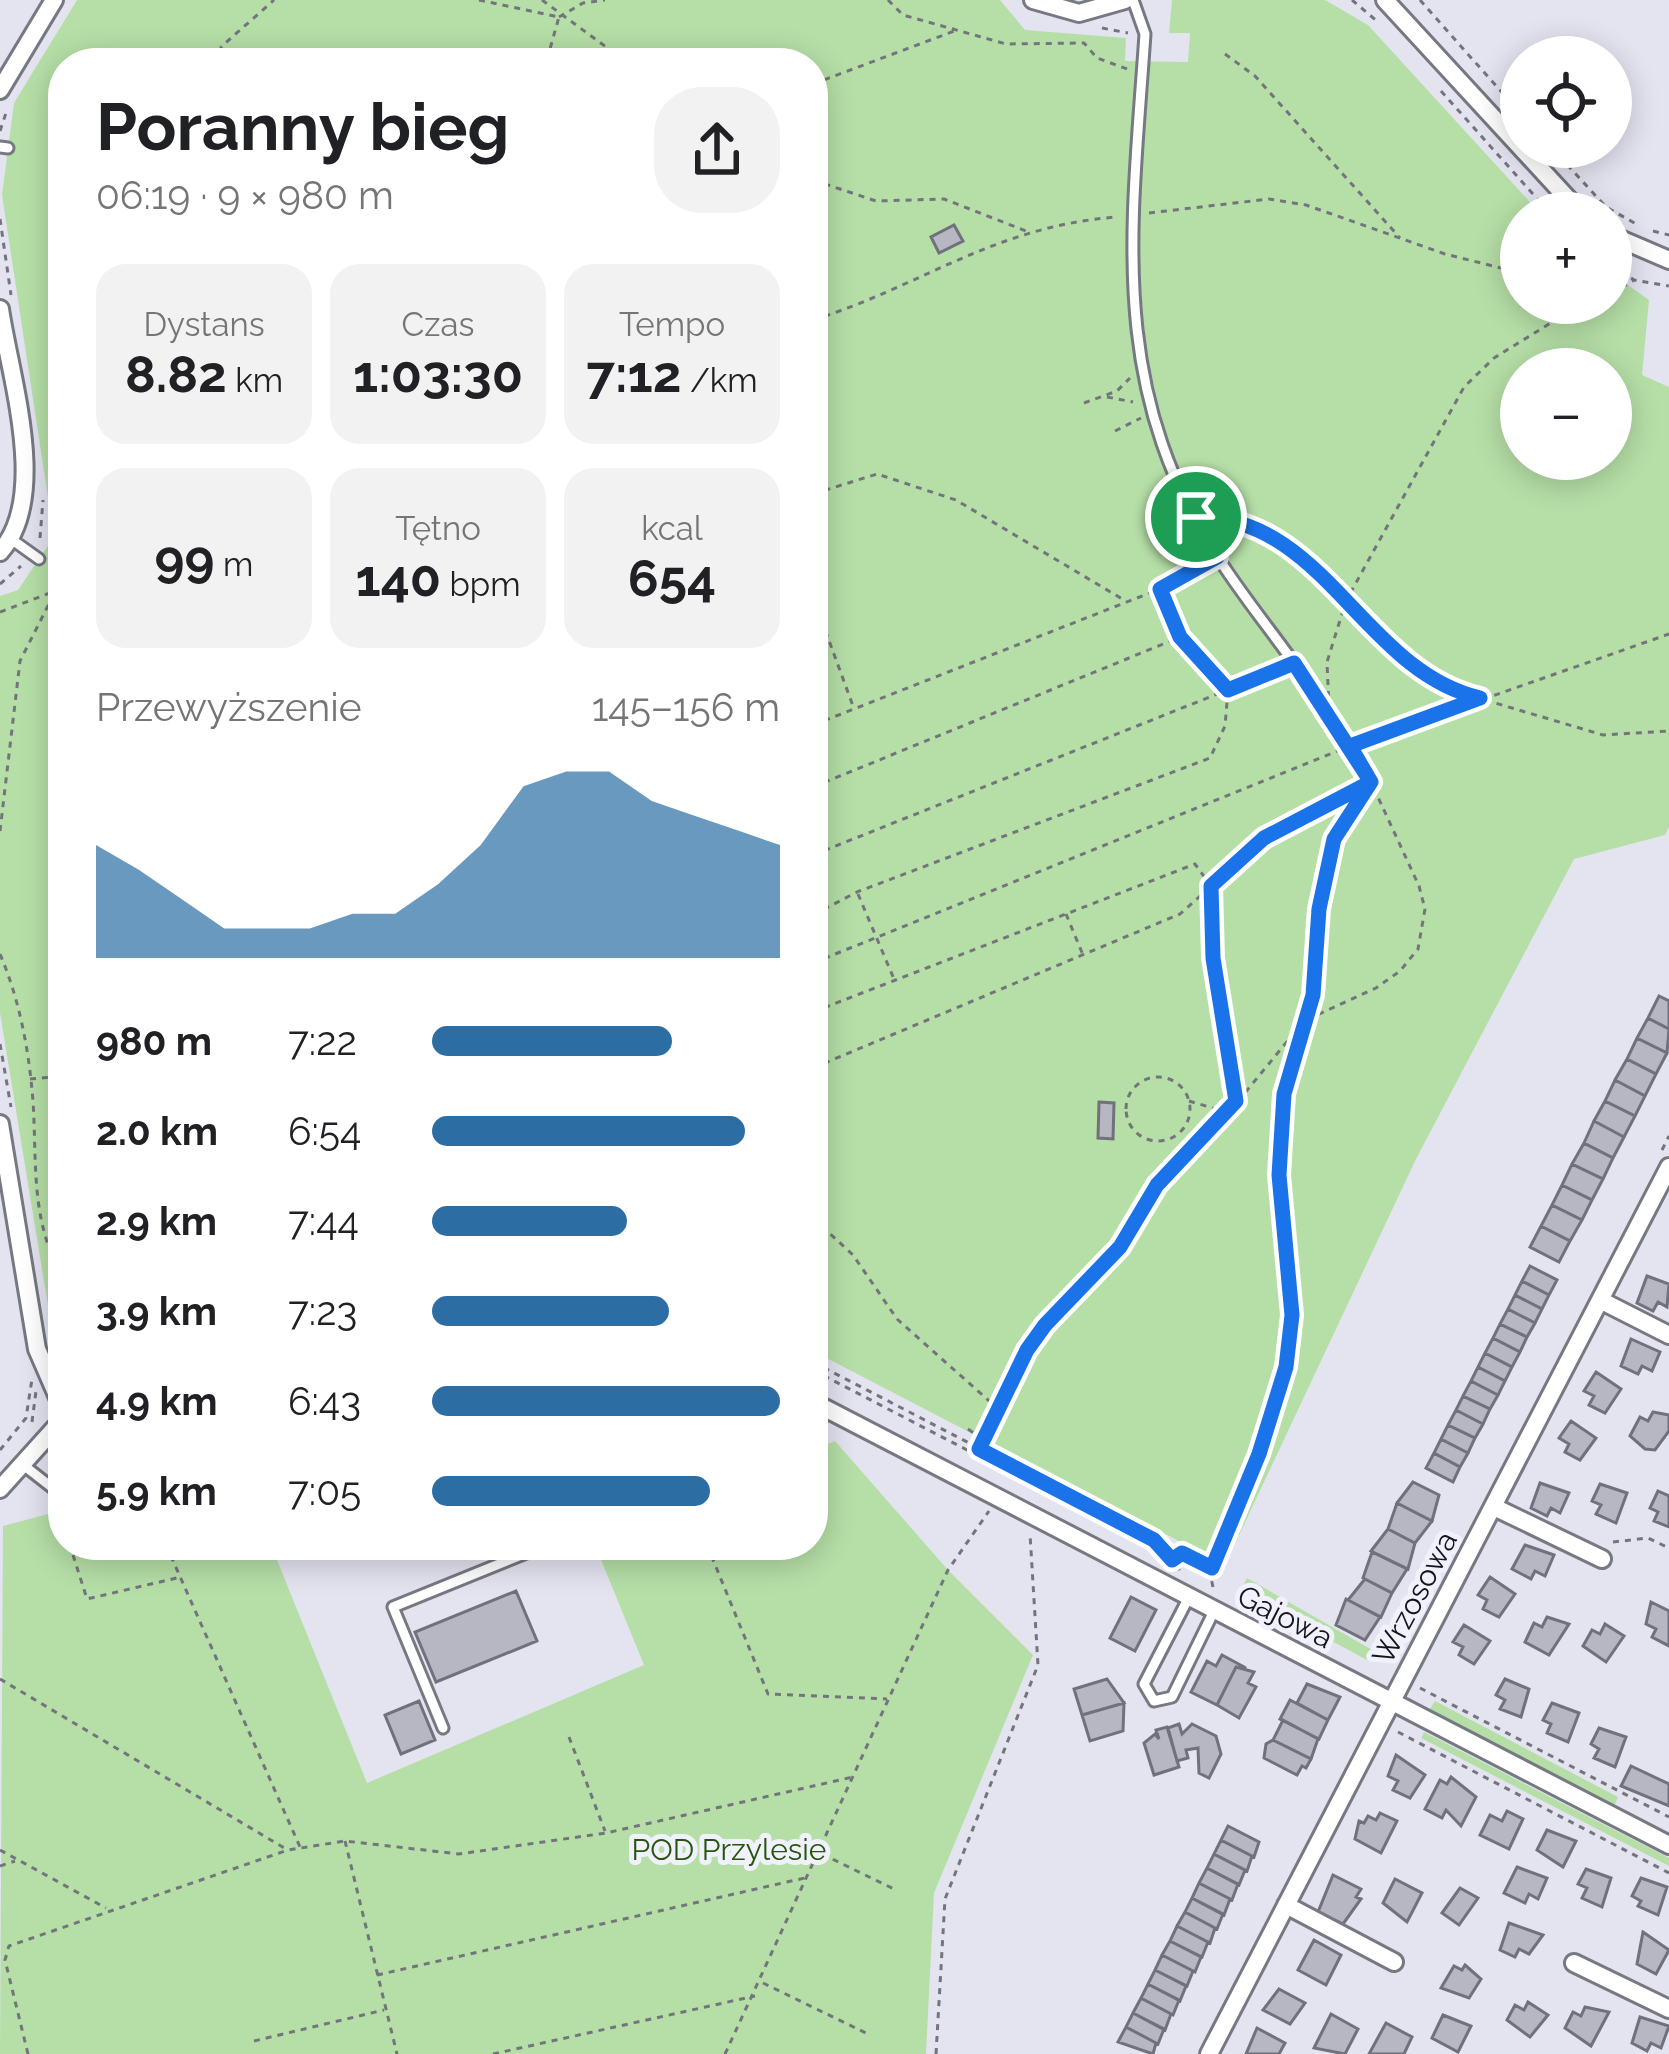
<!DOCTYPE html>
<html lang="pl">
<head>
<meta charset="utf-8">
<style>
  body { margin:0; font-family:Raleway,sans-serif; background:#f2f2f2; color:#202124; height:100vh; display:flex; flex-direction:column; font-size:45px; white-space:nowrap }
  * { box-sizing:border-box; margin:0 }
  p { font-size:39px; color:#757577 }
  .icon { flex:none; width:66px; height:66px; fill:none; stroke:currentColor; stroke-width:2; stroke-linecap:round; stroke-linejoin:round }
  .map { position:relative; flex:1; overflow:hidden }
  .sheet { position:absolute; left:48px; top:48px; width:780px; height:1512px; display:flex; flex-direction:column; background:#fff; border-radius:48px; box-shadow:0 6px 30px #0003 }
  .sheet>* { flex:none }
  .buttons { position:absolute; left:1500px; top:36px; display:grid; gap:24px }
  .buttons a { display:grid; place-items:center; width:132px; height:132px; border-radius:50%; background:#fff; box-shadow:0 6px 30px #0003; font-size:60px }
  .pin { position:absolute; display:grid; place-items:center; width:102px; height:102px; color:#fff; margin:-51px; border:6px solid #fff; border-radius:50%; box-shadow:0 3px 12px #0007 }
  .round { display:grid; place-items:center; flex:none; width:126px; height:126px; border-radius:48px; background:#f2f2f2 }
  .head { display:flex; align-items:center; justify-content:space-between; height:204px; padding:0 48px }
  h1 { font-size:66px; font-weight:700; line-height:90px }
  .figures { display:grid; grid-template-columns:repeat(3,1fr); gap:18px; height:204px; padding:12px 48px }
  .figures div { display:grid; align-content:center; border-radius:30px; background:#f2f2f2; text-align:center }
  .figures b { font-size:51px; font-weight:700 }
  .figures small { font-size:33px; font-weight:400 }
  .figures p { font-size:33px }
  .chart { height:336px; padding:24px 48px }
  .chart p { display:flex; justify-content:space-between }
  .chart svg { width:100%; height:216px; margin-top:12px; fill:#2c6ea4; opacity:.7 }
  ul { padding:0 48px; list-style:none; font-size:39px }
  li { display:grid; grid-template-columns:192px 144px 1fr; align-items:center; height:90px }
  li i { height:30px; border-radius:15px; background:#2c6ea4 }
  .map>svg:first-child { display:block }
</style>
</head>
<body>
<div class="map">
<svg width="1669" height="2054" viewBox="0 0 1669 2054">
  <rect width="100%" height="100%" fill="#e3e4f0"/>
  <!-- green -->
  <path fill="#b6dfa7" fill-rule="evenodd" d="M77,0h923l25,30 101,8 -1,23 63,1 2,-29h-21l3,-33h153l43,25 172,188h-19v90h90v-30l38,27 -7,75 27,12v440l-4,8 -91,24 -158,300 -191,406 -412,-214v-1288h-750v1271l-10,2 -53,-323v-417l18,-6 36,-53 -52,-342 12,-92zM1521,369h90v90h-90z
    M835,1441l113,129 85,85 -99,238 -8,161h-926l3,-528 60,-16v35h208l96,238 277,-118 -49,-120h218v-95z
    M1247,1578l127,73 -5,10 -129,-69z
    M1435,1701l183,96 -4,10 -184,-98z
    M1424,1732l245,126v8l-248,-128z"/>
  <!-- building -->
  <path fill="#b6b7c2" stroke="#70717c" stroke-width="3" d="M954,225l9,16 -24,12 -8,-16z
    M1659,996l10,5v28l-21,-11z
    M1648,1018l21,11 -2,24 -30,-15z
    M1637,1038l30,15 -11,21 -29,-15z
    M1627,1059l29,15 -11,22 -30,-16z
    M1615,1080l30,16 -10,20 -30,-15z
    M1605,1101l30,15 -11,21 -30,-16z
    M1099,1102l15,1 -1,36 -15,-1z
    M1594,1121l30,16 -11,21 -29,-15z
    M1584,1143l29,15 -10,21 -31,-15z
    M1572,1164l31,15 -11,21 -30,-15z
    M1562,1185l30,15 -10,20 -30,-15z
    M1552,1205l30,15 -12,21 -29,-15z
    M1541,1226l29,15 -11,21 -29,-15z
    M1530,1266l27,14 -8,15 -27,-14z
    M1647,1276l22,8 -2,23 -9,-5 -5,9 -16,-8z
    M1522,1281l27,14 -7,14 -27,-14z
    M1515,1295l27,14 -7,14 -27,-14z
    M1508,1309l27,14 -8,14 -27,-13z
    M1500,1324l27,13 -7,15 -27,-14z
    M1493,1338l27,14 -8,15 -27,-14z
    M1631,1339l29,13 -8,19 -10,-5 -4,8 -17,-8z
    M1485,1353l27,14 -7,14 -27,-14z
    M1478,1367l27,14 -7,14 -27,-14z
    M1596,1372l25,17 -16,24 -16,-8 5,-9 -10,-5z
    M1471,1381l27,14 -8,14 -27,-13z
    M1463,1396l27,13 -7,15 -27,-14z
    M1456,1410l27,14 -8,14 -27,-13z
    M1653,1412l16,3v16l-14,19 -10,-1 -15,-13 10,-19 8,4z
    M1571,1421l25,17 -16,22 -15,-8 4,-8 -10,-6z
    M1448,1425l27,13 -7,15 -27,-14z
    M1441,1439l27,14 -8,14 -26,-14z
    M1434,1453l26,14 -7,15 -27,-14z
    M1413,1482l26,13 -7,26 -35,-18z
    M1540,1483l29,10 -9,20 -9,-5 -4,8 -16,-8z
    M1600,1484l27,9 -11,30 -20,-9 5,-9 -9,-4z
    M1658,1491l11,5v31l-15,-6 4,-9 -8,-4z
    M1397,1503l35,18 -17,22 -27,-14z
    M1388,1529l27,14 -7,26 -37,-18z
    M1525,1545l29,10 -9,21 -10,-5 -4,8 -19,-10z
    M1372,1552l35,17 -15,24 -29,-15z
    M1490,1577l25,17 -16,23 -16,-8 4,-9 -9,-5z
    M1365,1579l27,14 -11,24 -33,-17z
    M516,1591l21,50 -101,41 -21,-50z
    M1131,1597l25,13 -21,41 -25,-13z
    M1346,1599l34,18 -15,23 -29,-15z
    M1651,1602l18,9v35l-17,-9 4,-8 -10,-5z
    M1547,1617l22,7 -20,31 -24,-13 9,-19 8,4z
    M1605,1624l19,12 -18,26 -23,-16 9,-16 8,4z
    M1464,1625l26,16 -16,23 -15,-9 4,-8 -10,-5z
    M1222,1655l24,13 -10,-1 -19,38 -26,-13 16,-31 9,5z
    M1236,1667l18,5 -6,11 8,4 -17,31 -22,-13z
    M1107,1679l17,24 -42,12 -8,-26z
    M1505,1679l24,10 -8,28 -21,-8 5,-9 -9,-5z
    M1307,1684l33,13 -12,23 -31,-17z
    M1290,1700l38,20 -9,19 -39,-20z
    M419,1701l16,39 -34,14 -16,-39z
    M1124,1703l-1,28 -33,10 -8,-26z
    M1552,1703l27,10 -11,29 -21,-9 4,-9 -8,-4z
    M1283,1720l35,19 -7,20 -38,-19z
    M1179,1724l3,10 10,-10 24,12 5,18 -12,24 -10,-5 -1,-25 -12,2 2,8 -11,3 -9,-33z
    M1167,1727l12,40 -25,8 -10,-32 11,-9 4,5 -3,-9z
    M1599,1728l27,9 -11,30 -21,-9 5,-9 -8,-5z
    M1273,1740l38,19 -5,9 -4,-2 -5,9 -33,-17 2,-14z
    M1396,1755l29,20 -15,23 -17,-8 5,-9 -10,-5z
    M1631,1766l38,18v22l-48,-20z
    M1451,1777l25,20 -15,29 -15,-16 -4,8 -17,-9 15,-29 7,4z
    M1507,1811l16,8 -14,30 -29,-14 10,-20 12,6z
    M1380,1813l17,8 -16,32 -26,-14 4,-18 5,2 4,-7 8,4z
    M1228,1826l31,16 -5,15 -33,-17z
    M1547,1830l29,11 -13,26 -26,-17z
    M1221,1840l31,16 -5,15 -33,-17z
    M1214,1854l31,16 -6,15 -32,-17z
    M1517,1867l30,11 -9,21 -9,-5 -4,9 -21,-10z
    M1207,1868l31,16 -6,16 -33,-17z
    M1586,1869l25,9 -9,29 -20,-9 5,-10 -9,-4z
    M1333,1875l28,14 -5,8 5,2 -18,25 -25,-12z
    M1641,1878l26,9 -9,28 -20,-9 3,-5 -9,-5z
    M1395,1879l27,14 -15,29 -24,-19z
    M1199,1883l31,16 -6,16 -32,-17z
    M1460,1888l18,10 -19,27 -17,-12z
    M1192,1898l31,16 -6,15 -32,-17z
    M1185,1912l30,16 -5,15 -33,-17z
    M1509,1923l34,12 -14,19 -10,-5 -4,8 -15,-7z
    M1177,1926l31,16 -6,15 -32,-16z
    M1643,1932l26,18 -13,24 -19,-10z
    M1314,1940l27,15 -15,30 -28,-15z
    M1170,1941l31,16 -6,15 -33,-17z
    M1162,1955l31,16 -6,15 -32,-16z
    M1465,1965l16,14 -12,19 -28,-10 13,-22 8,4z
    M1155,1970l31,16 -6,15 -32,-17z
    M1148,1984l31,16 -6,15 -32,-17z
    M1279,1989l26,14 -15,21 -27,-14z
    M1141,1998l30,16 -6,16 -32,-17z
    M1528,2002l20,13 -18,22 -23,-17 8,-15 9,5z
    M1585,2007l24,5 -18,34 -26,-18 8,-16 8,4z
    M1133,2013l31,16 -6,15 -32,-17z
    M1331,2014l27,15 -13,25 -31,-6z
    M1443,2015l28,11 -13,26 -26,-14z
    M1640,2017l29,9 -8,22 -10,-5 -4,8 -15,-8z
    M1386,2023l26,14 -8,17h-35z
    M1126,2027l30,16 -3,11 -35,-12z
    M1257,2028l28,15 -6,11h-33z"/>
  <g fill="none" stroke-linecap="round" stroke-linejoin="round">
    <!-- lane casing -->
    <g stroke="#767882" stroke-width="15">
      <path id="lane" d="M1133,0l12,34c-13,193 -39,352 74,525 23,36 50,69 75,104
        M0,147l8,1
        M11,539l28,20
        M813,1427l12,-19
        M22,1464l41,32
        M1189,1597l-45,87 10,17 18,-4 42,-86
        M443,1728l-50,-121 153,-62"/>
    </g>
    <!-- street casing -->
    <g stroke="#767882" stroke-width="22">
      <path id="street" d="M1033,0l46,13 46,-13
        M1385,0l196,213
        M0,90l54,-90
        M1611,235l58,25
        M0,309c10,68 50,188 0,243
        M0,1124l37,225 26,60
        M1600,1300l69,35
        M813,1402l856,443
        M0,1489l63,-70
        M1494,1507l108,52
        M1286,1905l108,57
        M1574,1963l95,46
        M1209,2054l460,-887"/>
    </g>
    <!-- path -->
    <path stroke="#74757c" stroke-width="3" stroke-dasharray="6 6" stroke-linecap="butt" d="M479,0l80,17 -13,46
      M542,0l86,63
      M888,0l15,15 103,29 78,-1 13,15 33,12
      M1352,0l26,22
      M1420,0l101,114
      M559,17l24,-14 22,-3
      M1102,28l26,5
      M1225,54l30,22 145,162
      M227,63l-6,-16 53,-47
      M813,84l144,-54
      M1441,91l109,122
      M0,131l7,-21
      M1551,147l55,60 32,18
      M813,180l63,21 68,-2 82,32
      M1149,213l120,-14 37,6 139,49 76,19
      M0,219l11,76
      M1653,231l16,4
      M1611,265l23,15 35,6
      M1611,293l22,-12
      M813,320c111,-35 180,-93 303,-103
      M1107,397l26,5
      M1084,403l33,-12 13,-13
      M1115,431l26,-13
      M813,494l64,-20 79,26 168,100
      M1214,517c106,-2 156,156 261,180
      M40,538l3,-38
      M0,584l21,-18
      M813,597l40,109
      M0,612l63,-24
      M1485,700l118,35 66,-4
      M1329,709l-2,-47 19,-61 118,-214 30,-29 89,-55
      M813,725l347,-136 45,-25
      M813,787l365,-149
      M0,831l20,-170 36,-71
      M813,855l467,-186
      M858,894l36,85
      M1066,914l17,41
      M813,915l44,-23 353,-134 15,-32 3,-36 -48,-53 -20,-48
      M0,954c20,47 29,97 33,147 4,61 -3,121 30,176
      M813,963l537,-217 319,-112
      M813,1012l382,-148 16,22 2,72 23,140
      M0,1044l11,63
      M813,1068l367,-154 84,-75 103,-55
      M1126 1109a32 32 0 1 1 64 0a32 32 0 1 1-64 0Z
      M30,1079l33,-3
      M1189,1101l37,11
      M1662,1150l7,-14
      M813,1218l40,37 44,64 100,89
      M813,1362l341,177 26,31
      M813,1370l333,173 20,21 16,-11 29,14
      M32,1422l4,-31
      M968,1429l13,9
      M0,1450l26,-32 6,-39
      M976,1455l51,-105 93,-103 37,-62 59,-57 88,-107 72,-33 24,-17 18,-22 7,-40 -6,-23 -48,-104 -70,-109
      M1613,1542l35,-4 21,10
      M166,1545l134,302
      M707,1545l61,149 119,5
      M73,1555l14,44 94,-22
      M1213,1587l-3,-13 49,-121 27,-86 6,-52 -13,-140 5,-81 29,-99 10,-116 23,-65 25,-32
      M0,1679l286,170
      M1420,1688l249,129
      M1398,1732l271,141
      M569,1737l36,94
      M345,1841l52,213
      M0,1850l106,58
      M822,1854l72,35
      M0,1866l15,-5
      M377,1975l432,-98
      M763,1983l107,52
      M254,2041l130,-31
      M28,2054l-23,-94 4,-14 279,-96 57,-9 114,13 147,-21 247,-56
      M493,2054l262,-58
      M725,2054l223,-484 41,-59
      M936,2054l9,-155 93,-234 -8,-131"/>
    <!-- lane -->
    <use href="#lane" stroke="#fff" stroke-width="9"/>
    <!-- street -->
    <use href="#street" stroke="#fff" stroke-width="16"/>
  </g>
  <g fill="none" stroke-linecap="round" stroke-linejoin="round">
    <!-- route casing -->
    <g stroke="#fff" stroke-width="24">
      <path id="route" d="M1196,517l21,40 -57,32 20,48 48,53 66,-27 77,119 -37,57 -15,70 -6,86 -29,99 -5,81 13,140 -6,52 -27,87 -47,114 -30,-15 -10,7 -18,-20 -175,-91 48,-99 18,-25 75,-78 37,-62 79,-84 -23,-143 -2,-72 53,-48 107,-56 -21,-36 130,-48c-117,-27 -155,-182 -284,-181"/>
    </g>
    <!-- route -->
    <use href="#route" stroke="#1a73e8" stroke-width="15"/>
  </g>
  <g text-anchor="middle" stroke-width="10" stroke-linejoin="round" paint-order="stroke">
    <!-- street labels -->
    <g font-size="30" fill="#16161a" stroke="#f0f1fd">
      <text transform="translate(1415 1598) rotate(-62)" y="10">Wrzosowa</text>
      <text transform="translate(1285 1617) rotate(27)" y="10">Gajowa</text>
    </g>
    <!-- park labels -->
    <g font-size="30" fill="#26560c" stroke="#f0f1fd">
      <text x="729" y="1860">POD Przylesie</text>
    </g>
  </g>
</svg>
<div class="buttons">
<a><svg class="icon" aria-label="locate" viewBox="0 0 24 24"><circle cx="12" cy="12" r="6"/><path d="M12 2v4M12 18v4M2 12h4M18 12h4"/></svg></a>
<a>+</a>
<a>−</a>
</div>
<div class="pin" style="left:1196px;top:517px;background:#1e9e55"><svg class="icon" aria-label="arrive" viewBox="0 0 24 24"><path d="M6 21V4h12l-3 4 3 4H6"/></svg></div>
<section class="sheet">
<div class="head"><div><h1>Poranny bieg</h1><p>06:19 · 9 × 980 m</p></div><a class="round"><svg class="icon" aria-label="share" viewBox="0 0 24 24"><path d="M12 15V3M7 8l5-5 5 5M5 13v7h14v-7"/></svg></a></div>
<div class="figures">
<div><p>Dystans</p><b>8.82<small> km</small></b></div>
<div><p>Czas</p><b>1:03:30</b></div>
<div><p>Tempo</p><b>7:12<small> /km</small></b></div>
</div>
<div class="figures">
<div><b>99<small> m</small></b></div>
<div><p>Tętno</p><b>140<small> bpm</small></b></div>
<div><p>kcal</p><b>654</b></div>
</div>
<div class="chart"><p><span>Przewyższenie</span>145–156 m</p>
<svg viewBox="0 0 160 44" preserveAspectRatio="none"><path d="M0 44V21L10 26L20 32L30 38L40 38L50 38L60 35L70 35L80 29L90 21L100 9L110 6L120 6L130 12L140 15L150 18L160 21V44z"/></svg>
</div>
<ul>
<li><b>980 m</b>7:22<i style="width:69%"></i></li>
<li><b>2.0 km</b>6:54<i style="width:90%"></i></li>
<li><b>2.9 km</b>7:44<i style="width:56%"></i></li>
<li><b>3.9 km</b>7:23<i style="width:68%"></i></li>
<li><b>4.9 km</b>6:43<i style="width:100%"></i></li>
<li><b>5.9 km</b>7:05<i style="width:80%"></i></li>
</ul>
</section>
</div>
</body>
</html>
